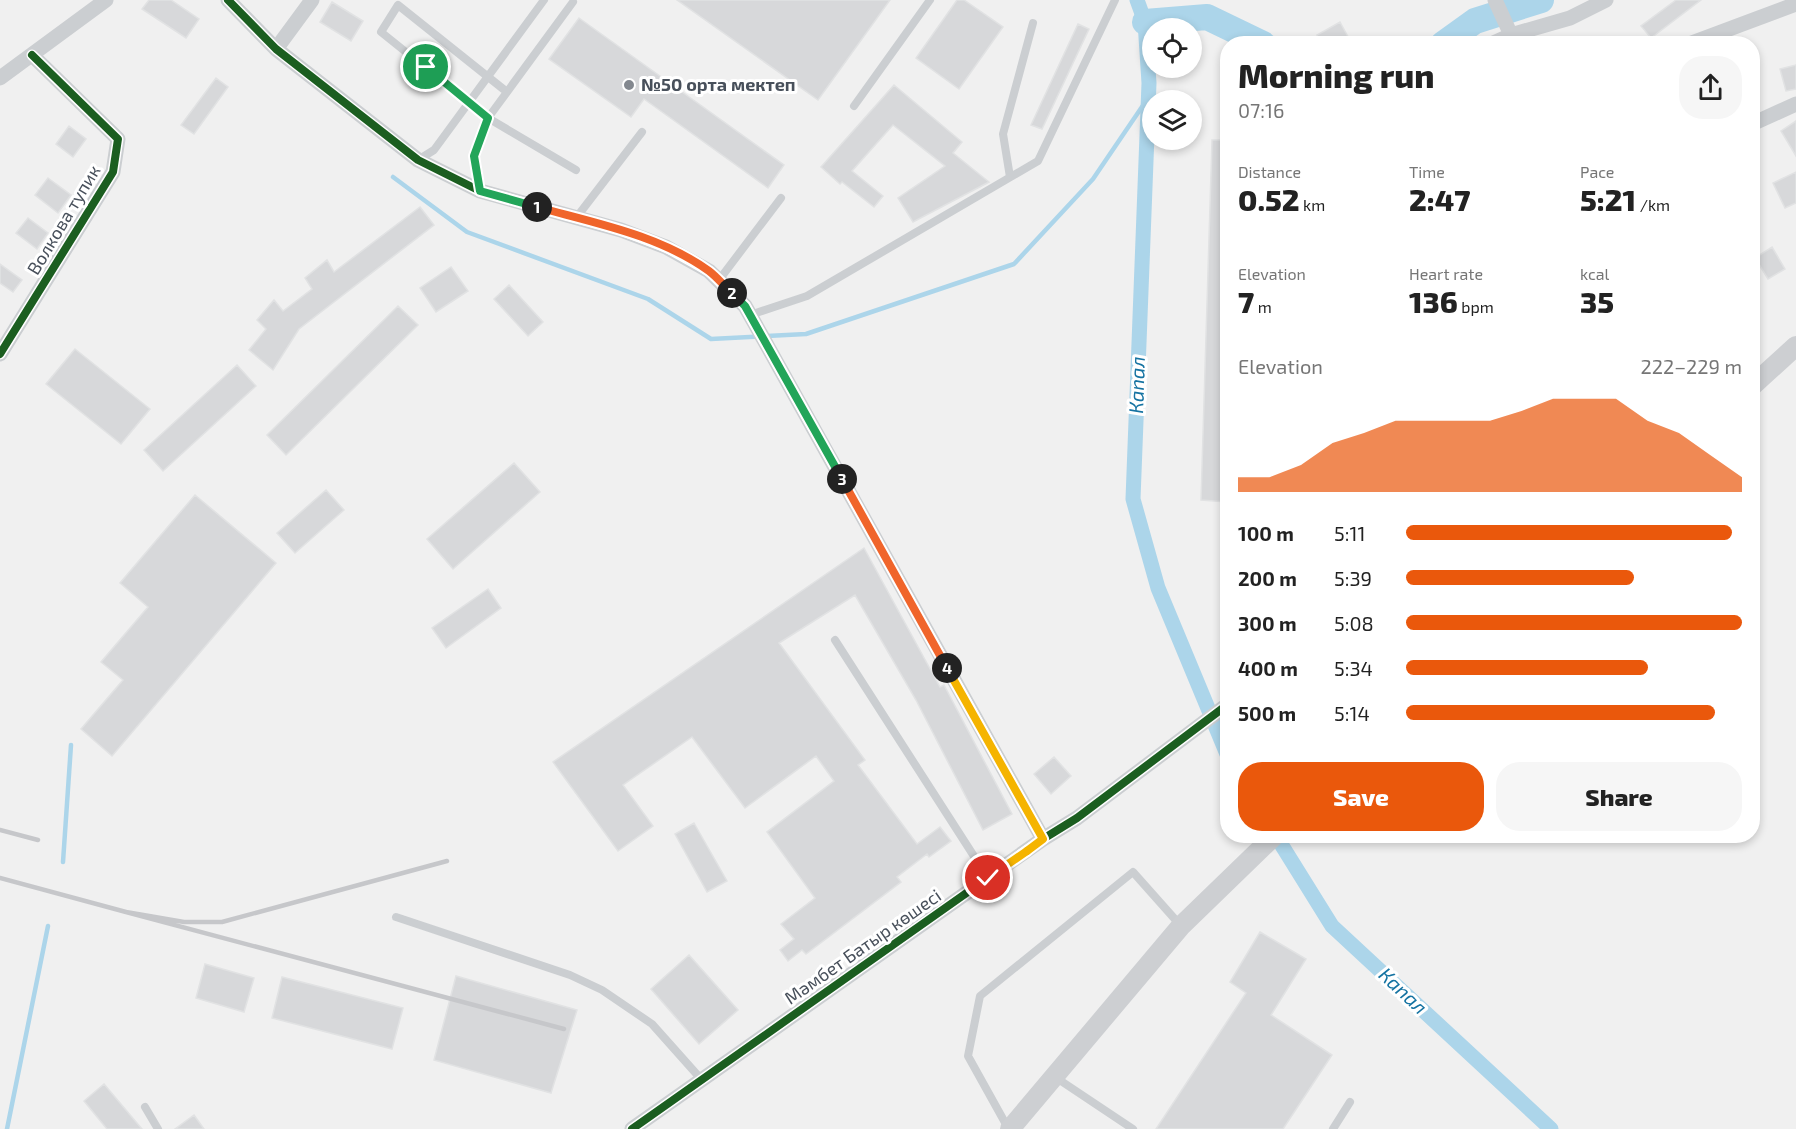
<!DOCTYPE html>
<html lang="en">
<head>
<meta charset="utf-8">
<style>
  body { margin:0; font-family:"Exo 2",sans-serif; background:#f6f6f6; color:#222; height:100vh; display:flex; flex-direction:column; font-size:22px; white-space:nowrap }
  * { box-sizing:border-box; margin:0 }
  p { font-size:20px; color:#767676 }
  .icon { flex:none; width:33px; height:33px; fill:none; stroke:currentColor; stroke-width:2; stroke-linecap:round; stroke-linejoin:round }
  .map { position:relative; flex:1; overflow:hidden }
  .sheet { position:absolute; left:1220px; top:36px; width:540px; height:807px; display:flex; flex-direction:column; background:#fff; border-radius:24px; box-shadow:0 3px 9px #0003 }
  .sheet>* { flex:none }
  .tools { position:absolute; left:1142px; top:18px; display:grid; gap:12px }
  .tools a { display:grid; place-items:center; width:60px; height:60px; border-radius:50%; background:#fff; box-shadow:0 3px 9px #0003; font-size:30px }
  .pin { position:absolute; display:grid; place-items:center; width:51px; height:51px; color:#fff; margin:-26px; border:3px solid #fff; border-radius:50%; box-shadow:0 2px 6px #0007 }
  .km { position:absolute; width:30px; height:30px; margin:-15px; border-radius:50%; background:#222; color:#fff; font-size:16px; line-height:30px; text-align:center }
  .round { display:grid; place-items:center; flex:none; width:63px; height:63px; border-radius:24px; background:#f6f6f6 }
  .headline { display:flex; align-items:center; justify-content:space-between; height:102px; padding:0 18px }
  h1 { font-size:33px; font-weight:800; line-height:45px }
  .stats { display:grid; grid-template-columns:repeat(3,1fr); gap:9px; height:102px; padding:6px 18px }
  .stats div { display:grid; align-content:center }
  .stats b { font-size:30px; font-weight:800 }
  .stats small { font-size:16px; font-weight:400 }
  .stats p { font-size:16px }
  .chart { height:168px; padding:12px 18px }
  .chart p { display:flex; justify-content:space-between }
  .chart svg { width:100%; height:108px; margin-top:6px; fill:#ea580c; opacity:.7 }
  .cta { display:flex; gap:12px; margin-top:auto; padding:12px 18px }
  .cta a { flex:1; height:69px; border-radius:24px; background:#ea580c; color:#fff; font-size:24px; font-weight:800; line-height:69px; text-align:center }
  .cta a+a { background:#f6f6f6; color:#222 }
  ul { padding:0 18px; list-style:none; font-size:20px }
  li { display:grid; grid-template-columns:96px 72px 1fr; align-items:center; height:45px }
  li i { height:15px; border-radius:8px; background:#ea580c }
  .map>svg:first-child { display:block }
</style>
</head>
<body>
<div class="map">
<svg width="1796" height="1129" viewBox="0 0 1796 1129">
  <rect width="100%" height="100%" fill="#f0f0f0"/>
  <g fill="none" stroke-linecap="round" stroke-linejoin="round">
    <!-- stream -->
    <path stroke="#acd5ea" stroke-width="4.5" d="M393,177l74,55 181,67 63,40 95,-5 208,-70 79,-85 55,-81
      M63,862l8,-117
      M7,1129l41,-203"/>
    <!-- canal -->
    <path stroke="#acd5ea" stroke-width="15" d="M1137,0l8,22 4,61 -16,416 25,89 69,166
      M1276,836l56,90 219,203"/>
    <!-- river -->
    <path stroke="#acd5ea" stroke-width="26" d="M1145,22l62,-5 56,27
      M1443,44l32,-23 66,-21"/>
  </g>
  <!-- building -->
  <path fill="#d7d8da" stroke="#e1e2e3" stroke-width="1.5" d="M149,0h22l28,19 -13,19 -44,-29z
    M677,0h213l-72,100z
    M957,0h7l39,27 -44,62 -43,-31z
    M1676,0h25l-50,38 -10,-12z
    M332,2l31,19 -12,20 -31,-19z
    M579,18l205,147 -16,23 -124,-89 -13,18 -82,-58z
    M1340,22l12,22h-30l-5,-9z
    M1078,24l11,5 -47,100 -11,-4z
    M1796,65v24l-10,2 -6,-22z
    M216,78l12,9 -34,47 -13,-9z
    M894,85l68,57 -9,11 36,29 -76,40 -15,-24 47,-32 -52,-41 -41,46 31,25 -9,11 -32,-25 -2,2 -19,-17z
    M1796,121v35l-15,-25z
    M69,126l17,13 -13,18 -17,-13z
    M1212,140h15v362l-26,-2z
    M1796,172v31l-11,5 -12,-25z
    M48,178l23,17 -13,18 -23,-18z
    M420,207l14,18 -135,104 -26,41 -24,-20 17,-21 -9,-9 17,-20 9,11 29,-22 -7,-11 22,-18 7,12z
    M28,218l20,15 -11,16 -21,-16z
    M1772,247l13,22 -17,10 -13,-21z
    M0,264l22,16 -9,12 -13,-9z
    M451,267l17,24 -32,21 -16,-24z
    M509,285l34,37 -15,14 -34,-37z
    M398,306l20,19 -132,130 -19,-20z
    M75,349l75,60 -29,35 -75,-60z
    M237,365l19,21 -93,85 -19,-21z
    M514,463l26,29 -87,77 -26,-30z
    M326,490l18,20 -49,43 -18,-20z
    M195,495l81,68 -164,193 -31,-27 42,-49 -22,-18 47,-55 -28,-24z
    M864,548l76,139 4,-2 68,129 -29,16 -67,-130 -61,-105 -76,48 86,117 -7,5 59,79 23,-17 11,14 -22,16 -2,-3 -30,23 4,5 -95,72 -4,-4 -14,11 -8,-11 14,-11 -13,-15 34,-26 -48,-66 67,-51 -18,-25 -71,52 -53,-71 -69,48 30,41 -35,25 -65,-89z
    M488,589l13,19 -55,40 -14,-20z
    M1054,757l17,19 -20,18 -17,-20z
    M694,823l33,58 -20,11 -32,-58z
    M1260,932l46,27 -35,56 61,40 -49,74h-127l90,-136 -16,-11z
    M689,955l49,55 -39,34 -48,-55z
    M205,964l49,14 -10,34 -48,-14z
    M456,976l121,34 -26,83 -117,-33z
    M282,977l121,31 -11,41 -120,-31z
    M104,1084l38,45h-35l-23,-28z
    M194,1115l10,14h-29z"/>
  <g fill="none" stroke-linecap="round" stroke-linejoin="round">
    <!-- lane -->
    <path stroke="#cbced1" stroke-width="8" d="M507,92l-109,-87 -17,27 107,86 88,52
      M854,106l76,-106
      M418,160l16,-10 110,-150
      M1010,177l-7,-43 30,-111
      M480,191l-6,-35 11,-34 88,-120
      M576,218l66,-86
      M719,280l62,-82
      M750,315l57,-19 231,-135 77,-161
      M835,640l153,238
      M396,917l174,58 32,15 50,34 49,55
      M1055,1077l78,52
      M145,1107l13,22
      M1008,1128l-40,-72 12,-60 153,-124 48,54
      M1333,1129l17,-27"/>
    <!-- street -->
    <path stroke="#cbced1" stroke-width="15" d="M228,0l48,49 142,111 62,31 141,39 45,17 43,24 36,35 298,533
      M1511,35l59,-17 36,-18
      M1491,44l20,-9 -16,-35
      M1689,44l107,-40
      M276,49l36,-49
      M0,78l106,-78
      M1752,124l44,-20
      M0,354l113,-182 5,-33 -86,-84
      M632,1129l411,-290 34,-21 150,-113"/>
    <!-- secondary -->
    <path stroke="#cdcfd2" stroke-width="20" d="M1752,386l44,-40
      M1010,1129l171,-203 93,-90"/>
    <!-- rail -->
    <path stroke="#c6c7ca" stroke-width="4.5" d="M0,830l38,10
      M447,861l-225,61h-38l-58,-10 438,117
      M0,878l126,34"/>
    <!-- cycleway casing -->
    <g stroke="#fff" stroke-width="11">
      <path id="cycleway" d="M228,0l48,49 142,111 62,31 141,39 45,17 43,24 36,35 298,533
        M0,354l113,-182 5,-33 -86,-84
        M632,1129l411,-290 34,-21 150,-113"/>
    </g>
    <!-- cycleway -->
    <use href="#cycleway" stroke="#1b5e20" stroke-width="8"/>
  </g>
  <g fill="none" stroke-linecap="round" stroke-linejoin="round">
    <!-- split-1 casing -->
    <g stroke="#fff" stroke-width="12">
      <path id="split-1" d="M426,67l62,51 -14,38 6,35 57,16"/>
    </g>
    <!-- split-2 casing -->
    <g stroke="#fff" stroke-width="12">
      <path id="split-2" d="M537,207c58,16 122,28 172,64 8,6 15,15 23,22"/>
    </g>
    <!-- split-3 casing -->
    <g stroke="#fff" stroke-width="12">
      <path id="split-3" d="M732,293l13,13 97,173"/>
    </g>
    <!-- split-4 casing -->
    <g stroke="#fff" stroke-width="12">
      <path id="split-4" d="M842,479l105,189"/>
    </g>
    <!-- split-5 casing -->
    <g stroke="#fff" stroke-width="12">
      <path id="split-5" d="M947,668l96,171 -16,12"/>
    </g>
    <!-- split-6 casing -->
    <g stroke="#fff" stroke-width="12">
      <path id="split-6" d="M988,878l39,-27"/>
    </g>
    <!-- split-1 -->
    <use href="#split-1" stroke="#22a559" stroke-width="8"/>
    <!-- split-2 -->
    <use href="#split-2" stroke="#f0652b" stroke-width="8"/>
    <!-- split-3 -->
    <use href="#split-3" stroke="#22a559" stroke-width="8"/>
    <!-- split-4 -->
    <use href="#split-4" stroke="#f0652b" stroke-width="8"/>
    <!-- split-5 -->
    <use href="#split-5" stroke="#f5b400" stroke-width="8"/>
    <!-- split-6 -->
    <use href="#split-6" stroke="#f5b400" stroke-width="8"/>
  </g>
  <!-- markers -->
  <circle fill="#83888f" stroke="#fff" stroke-width="2" cx="629" cy="85" r="6"/>
  <g text-anchor="middle" stroke-width="6" stroke-linejoin="round" paint-order="stroke">
    <!-- poi labels -->
    <g font-size="18" font-weight="bold" fill="#48505b" stroke="#fff" text-anchor="start">
      <text x="641" y="91">№50 орта мектеп</text>
    </g>
    <!-- street labels -->
    <g font-size="18" fill="#48505b" stroke="#fff">
      <text transform="translate(64 220) rotate(-59)" y="6">Волкова тупик</text>
      <text transform="translate(863 947) rotate(-35)" y="6">Мәмбет Батыр көшесі</text>
    </g>
    <!-- water labels -->
    <g font-size="20" font-style="italic" fill="#1573a2" stroke="#fff">
      <text transform="translate(1137 385) rotate(-88)" y="7">Капал</text>
      <text transform="translate(1403 991) rotate(43)" y="7">Капал</text>
    </g>
  </g>
</svg>
<div class="tools">
<a><svg class="icon" aria-label="locate" viewBox="0 0 24 24"><circle cx="12" cy="12" r="6"/><path d="M12 2v4M12 18v4M2 12h4M18 12h4"/></svg></a>
<a><svg class="icon" aria-label="layers" viewBox="0 0 24 24"><path d="M12 4l9 5-9 5-9-5zM3 14l9 5 9-5"/></svg></a>
</div>
<div class="pin" style="left:426px;top:67px;background:#1e9e55"><svg class="icon" aria-label="arrive" viewBox="0 0 24 24"><path d="M6 21V4h12l-3 4 3 4H6"/></svg></div>
<div class="pin" style="left:988px;top:878px;background:#d93025"><svg class="icon" aria-label="check" viewBox="0 0 24 24"><path d="M5 12l5 5 9-10"/></svg></div>
<b class="km" style="left:537px;top:207px">1</b>
<b class="km" style="left:732px;top:293px">2</b>
<b class="km" style="left:842px;top:479px">3</b>
<b class="km" style="left:947px;top:668px">4</b>
<section class="sheet">
<div class="headline"><div><h1>Morning run</h1><p>07:16</p></div><a class="round"><svg class="icon" aria-label="share" viewBox="0 0 24 24"><path d="M12 15V3M7 8l5-5 5 5M5 13v7h14v-7"/></svg></a></div>
<div class="stats">
<div><p>Distance</p><b>0.52<small> km</small></b></div>
<div><p>Time</p><b>2:47</b></div>
<div><p>Pace</p><b>5:21<small> /km</small></b></div>
</div>
<div class="stats">
<div><p>Elevation</p><b>7<small> m</small></b></div>
<div><p>Heart rate</p><b>136<small> bpm</small></b></div>
<div><p>kcal</p><b>35</b></div>
</div>
<div class="chart"><p><span>Elevation</span>222–229 m</p>
<svg viewBox="0 0 160 44" preserveAspectRatio="none"><path d="M0 44V38L10 38L20 33L30 24L40 20L50 15L60 15L70 15L80 15L90 11L100 6L110 6L120 6L130 15L140 20L150 29L160 38V44z"/></svg>
</div>
<ul>
<li><b>100 m</b>5:11<i style="width:97%"></i></li>
<li><b>200 m</b>5:39<i style="width:68%"></i></li>
<li><b>300 m</b>5:08<i style="width:100%"></i></li>
<li><b>400 m</b>5:34<i style="width:72%"></i></li>
<li><b>500 m</b>5:14<i style="width:92%"></i></li>
</ul>
<div class="cta"><a>Save</a><a>Share</a></div>
</section>
</div>
</body>
</html>
